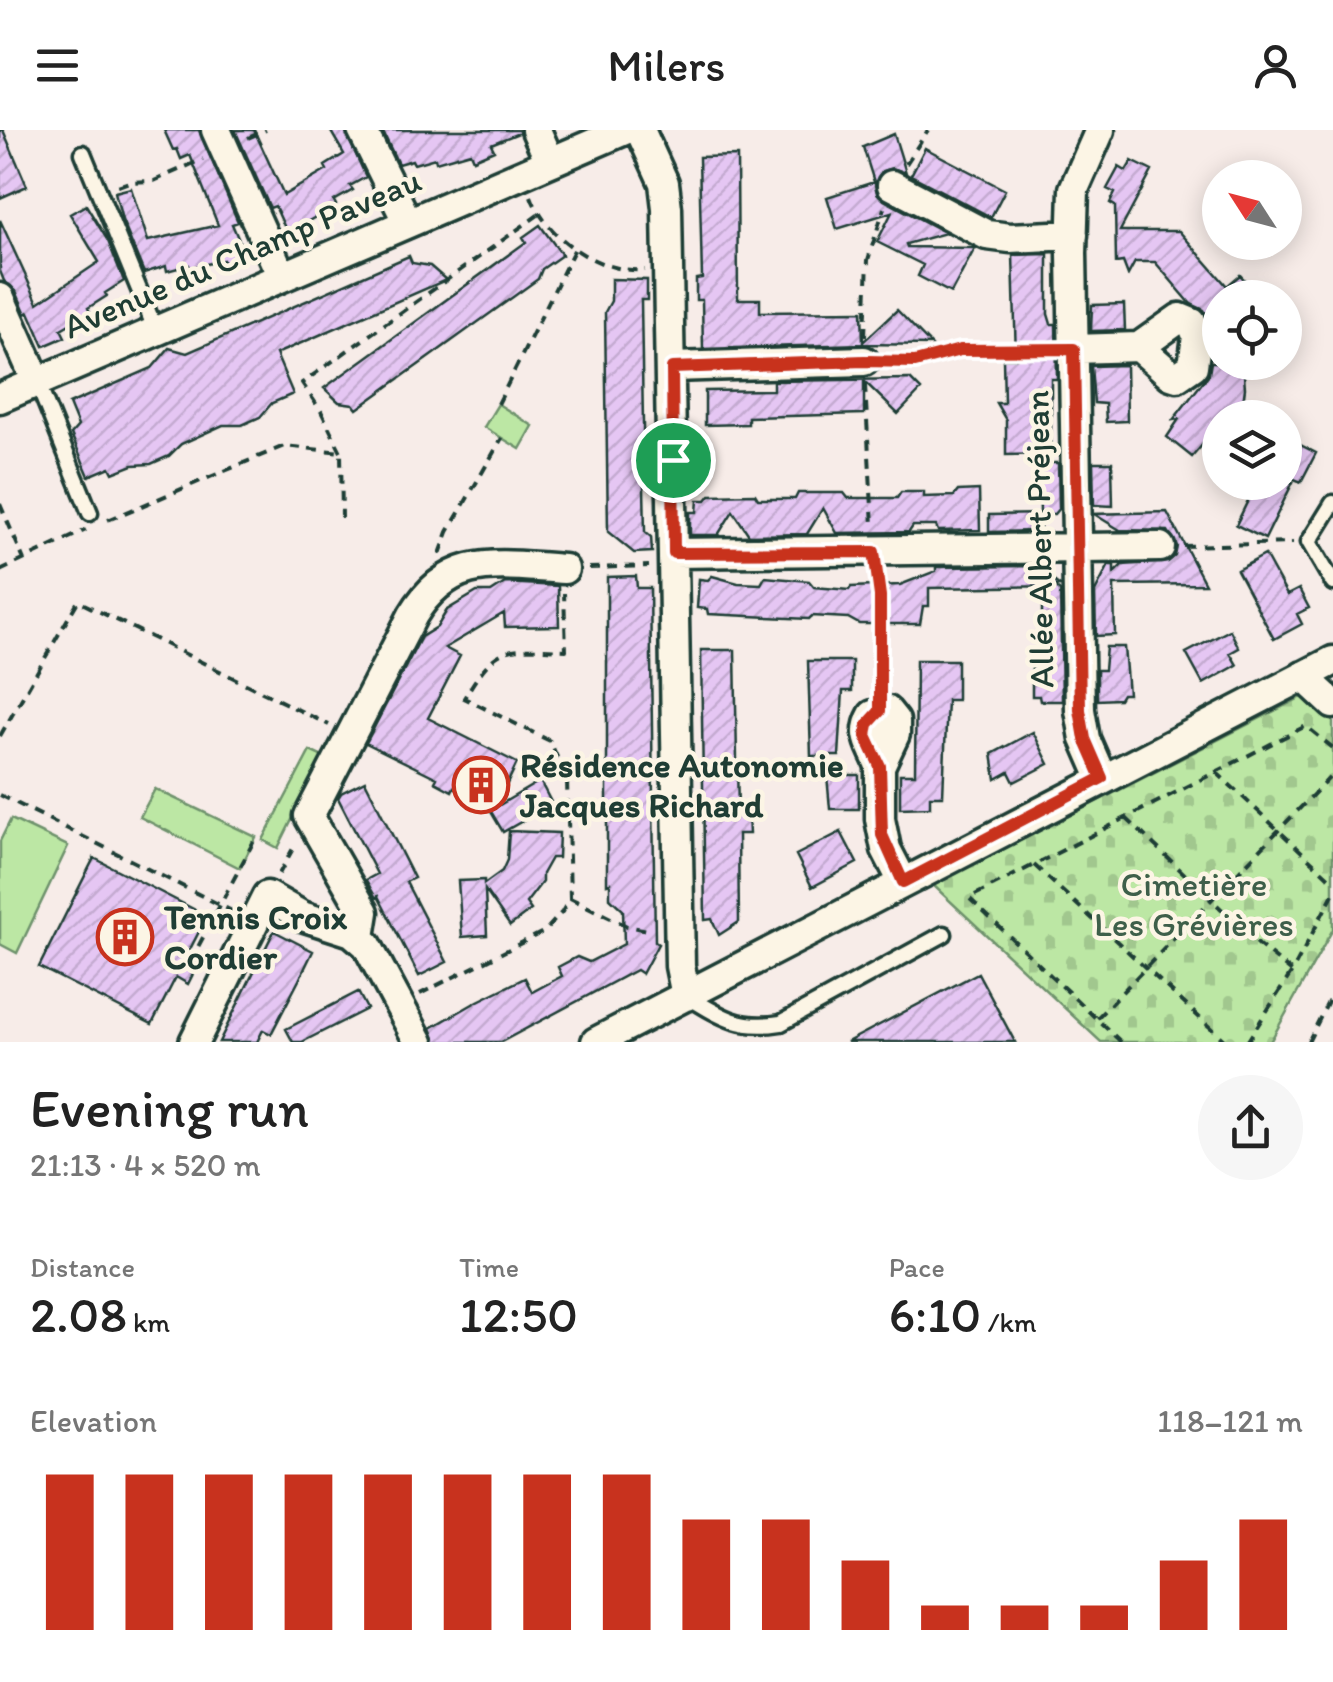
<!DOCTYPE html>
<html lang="en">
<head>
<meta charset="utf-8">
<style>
  body { margin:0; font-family:Itim,sans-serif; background:#f6f6f6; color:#222; height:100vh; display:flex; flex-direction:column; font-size:38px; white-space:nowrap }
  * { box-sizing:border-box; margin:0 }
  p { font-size:32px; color:#767676 }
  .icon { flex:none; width:55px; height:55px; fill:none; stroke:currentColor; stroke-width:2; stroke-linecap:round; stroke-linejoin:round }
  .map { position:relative; height:912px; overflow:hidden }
  .drawer { display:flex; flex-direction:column; background:#fff; flex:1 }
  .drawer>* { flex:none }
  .needle { width:65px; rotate:306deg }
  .buttons { position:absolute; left:1202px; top:30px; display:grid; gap:20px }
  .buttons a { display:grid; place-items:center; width:100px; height:100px; border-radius:50%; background:#fff; box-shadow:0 5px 25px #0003; font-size:50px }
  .pin { position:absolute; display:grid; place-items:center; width:85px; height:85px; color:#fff; margin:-42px; border:5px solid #fff; border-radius:50%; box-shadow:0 2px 10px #0007 }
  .round { display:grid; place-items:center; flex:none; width:105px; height:105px; border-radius:52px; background:#f6f6f6 }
  .overview { display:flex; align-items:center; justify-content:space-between; height:170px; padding:0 30px }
  h1 { font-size:55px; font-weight:600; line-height:75px }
  .stats { display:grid; grid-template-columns:repeat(3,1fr); gap:15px; height:170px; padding:10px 30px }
  .stats div { display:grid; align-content:center }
  .stats b { font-size:50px; font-weight:600 }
  .stats small { font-size:28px; font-weight:400 }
  .stats p { font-size:28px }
  .chart { height:280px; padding:20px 30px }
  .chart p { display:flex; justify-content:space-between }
  .chart svg { width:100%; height:180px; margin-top:10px; stroke:#c8321e; stroke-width:6 }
  header { display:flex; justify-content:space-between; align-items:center; height:130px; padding:0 30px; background:#fff; font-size:45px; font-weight:600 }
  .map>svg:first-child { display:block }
</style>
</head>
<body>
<header><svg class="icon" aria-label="menu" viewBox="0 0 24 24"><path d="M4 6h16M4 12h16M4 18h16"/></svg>Milers<svg class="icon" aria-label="person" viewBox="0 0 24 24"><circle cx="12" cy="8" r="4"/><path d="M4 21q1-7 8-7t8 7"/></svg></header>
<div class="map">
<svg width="1333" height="912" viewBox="0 0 1333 912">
  <defs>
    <pattern id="cemetery-stones" width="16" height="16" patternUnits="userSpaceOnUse" patternTransform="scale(2.5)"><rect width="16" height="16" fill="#bce7a4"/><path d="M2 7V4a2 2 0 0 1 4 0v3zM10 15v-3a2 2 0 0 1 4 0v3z" fill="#a1c78e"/></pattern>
    <pattern id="building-hatch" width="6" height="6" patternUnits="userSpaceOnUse" patternTransform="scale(2.5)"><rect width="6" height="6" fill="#e5c6f3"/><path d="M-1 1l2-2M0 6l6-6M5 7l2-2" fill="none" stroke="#c4abd1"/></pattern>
  </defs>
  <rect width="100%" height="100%" fill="#f7ece8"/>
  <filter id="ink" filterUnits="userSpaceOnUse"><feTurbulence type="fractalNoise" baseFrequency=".01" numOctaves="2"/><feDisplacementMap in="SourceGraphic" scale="20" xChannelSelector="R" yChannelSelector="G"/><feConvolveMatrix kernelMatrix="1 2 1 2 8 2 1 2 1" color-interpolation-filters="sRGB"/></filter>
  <g filter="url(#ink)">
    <!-- green -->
    <path fill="#bce7a4" stroke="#6e926c" stroke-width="2.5" d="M498,274l35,22 -13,23 -36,-22z
      M310,621l13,6 -45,91 -15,-8z
      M155,659l101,48 -16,31 -100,-51z
      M11,689l57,27 -51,107 -17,-9v-103z"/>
    <!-- cemetery -->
    <path fill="url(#cemetery-stones)" stroke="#6e926c" stroke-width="2.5" d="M1306,565l27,26v208l-63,113h-169l-168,-157z"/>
    <!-- building -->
    <path fill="url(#building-hatch)" stroke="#1f3d34" stroke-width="2.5" d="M0,0h3l24,56 -27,12z
      M164,0h35l39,92 -6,2 15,35 -21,8 -3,-7 -33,8 -1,-3 -22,6 -1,-5 -22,7 -22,-53 -7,-28 16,-4 17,53 70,-16 -28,-70 -9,4 -4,-10 -4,1z
      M235,0h19l30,65 43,-25 -2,-4 19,-12 -14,-24h15l21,47 -16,9 3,4 -19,11 2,4 -29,17 4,8 -21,9 -15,-33 -5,2z
      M382,0h137v3l-28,11 3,6 -21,9 -3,-7 -34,10 -1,-4 -21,6 -2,-4 -14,4z
      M894,4l12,39 -14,-5 -10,3 -7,14 2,8 7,7 62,33 -40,11 1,3 68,1 -24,45 -33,-17 5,-11 -46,-23 15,-30 -55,17 -10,-32 47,-15 -11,-35z
      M925,18l80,42 -14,27 -80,-42z
      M737,26l1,143h22v13l102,-1 1,31 34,-32 34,35 -68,-1 -160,5 -1,-49h-6v-21l6,-1 -3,-121z
      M1132,31l20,10 -32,60h59l48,55 13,-11 12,13 -11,10h-21v9l-12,10 -4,-7 -13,-6 -36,-42h-20l-7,13 -5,-13 -7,1 -1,-57 -5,-3 5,-10 -8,-4 12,-22 7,4z
      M86,75l22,36 16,40 -19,12 2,3 -19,12 2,4 -29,17 4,8 -21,9 -15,-34 -3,2 -10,-23 -12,-10 -4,-10v-51l38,83 61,-41 -29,-48z
      M540,95l22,30 -20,14 -4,10 -181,130 -4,-5 -14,-2 -15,-14 202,-146 -3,-5z
      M1048,124v60l3,10h5l1,55h-6v75l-45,1v-35l-10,-17h8l-1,-45h13l-3,-103z
      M409,126l3,7 18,3 16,14 -170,74 17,40 -21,9 -12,14 -18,8h-19l-42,19 -12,12 -18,8 -18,1 -20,8 -3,-6 -21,9 -18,-42 7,-8 -9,-22 83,-36 17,-20 18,5z
      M611,149l36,1v20h-6l3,187 1,45 6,5 1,15 -18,1 -26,-21 -3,-220 6,-11z
      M1124,174l1,26 -34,1 1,-26z
      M1211,232h32l2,26 -4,30h-21v6l-28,33 -25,-20 12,-18 -6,1 36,-46z
      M1126,235l1,56 -21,1 -1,-18 -11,-1 -3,-37z
      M910,249l11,11 -23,24 -34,-33v33l-116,3v7l-43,1v-34l68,-1v-9z
      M1285,307l31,16 -15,29 -16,-7z
      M1093,332h19l1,44 -19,-1z
      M1039,333h19l1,45 -5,6h-14z
      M1257,352h36l-28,57 -29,-14z
      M979,360l1,40 -42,1 -2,-5h-23l-4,6 -72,1 -14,-25 -16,26 -58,1 -16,-24 -15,24h-28v-23h7l1,-12h8l4,-5 45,-1 3,5h37l3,-6h46l4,5h49l4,-6h23v5l30,-1 4,-5z
      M1167,382l38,72 -91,1 1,50 -19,1 -1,-44 14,-27h5v8l8,-8 46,-3 7,-6 2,-10 -9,-15 -48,-1 -26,-16z
      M1040,384v14l-5,3 -46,1v-17z
      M1265,425l22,40 12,-6 10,19 -12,6 5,10 -28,15 -37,-69z
      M1035,436l25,20 -131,2v18h-6l-3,18h-61l-11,-6 -36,-2 -3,3 -101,-5 -1,-5 -10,-1 2,-29 9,1 4,-4 26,7 23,1 4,-7 44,4 5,6 35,3 2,-3 49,-2 36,-14v-4z
      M636,446l1,12h13l5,354 3,2 -16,30 -6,-4 -135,72h-65l-5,-14 47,-27 47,-23 7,14 30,-16 -4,-9 19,-10 12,5 35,-18 -1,-34 -13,-12v-15l-3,1v-307z
      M505,453l53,3 1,40 -54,1 -1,-14 -59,35 15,8 -32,62 89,45 -21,44 44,-26 12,23 -49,28 -13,-22 4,-2 -40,-21 -2,4 -17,-9 2,-4 -71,-35 55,-106 16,-10 10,-17 30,-18h14z
      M1042,456l13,1 5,4 2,110h-22l-1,-5h-7v-33h10z
      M1230,500l9,18 -9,5 7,12 -34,19 -17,-31z
      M1106,517h18l4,47h-6l-3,5 -22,1v-30h7z
      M701,520h34l3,165 10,-1 1,20h-11l1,88 -20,13 -7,-16 -7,1z
      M916,530h41v40h-10l-4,96h-13v11l-30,1v-34h15z
      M808,531h44v30h-9l-4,65h-28z
      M1033,602l16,32 -35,18 -5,-10 -13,7 -4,-25z
      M827,645h32v34h-29z
      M365,651l49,97 -8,4 41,80 -28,14 -41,-80 -2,2 -10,-18 11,-6 -39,-76 3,-5z
      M509,701l50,2 -1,25h-7l-9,16v8l-16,21 5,7 -21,16 -25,-36 2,45 -25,2 -4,-56 26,-1v4l18,-13 5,-11z
      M841,702l16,31 -45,24 -16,-32z
      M94,728l113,58 -22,43 12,7 -9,18 -12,-7 -24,47 -113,-57z
      M274,801l39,20 -14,29 -28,54 -8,-4 -6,12h-38z
      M978,843l37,69h-168z
      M358,862l9,17 -65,33h-9l-7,-13z"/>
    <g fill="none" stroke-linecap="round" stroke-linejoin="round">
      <!-- service casing -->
      <g stroke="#1f3d34" stroke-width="21">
        <path id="service" d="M83,23l73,178
          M37,252l53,131
          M1333,373l-24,39 24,41
          M687,866c34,21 53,34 94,27l163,-89"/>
      </g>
      <!-- minor casing -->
      <g stroke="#1f3d34" stroke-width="35">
        <path id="minor" d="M216,0l66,147
          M362,0l46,93
          M536,0l14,32
          M640,0l24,53 3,25 13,758 6,30
          M1100,0l-26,59 -2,64 8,457 5,29 17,39
          M892,55l95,50 23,3 63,-3
          M0,168l37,84
          M1180,188l12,5 5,13 -4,30 -16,11 -6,-2 -32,-28z
          M1074,219l65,-2
          M672,237l192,-6
          M0,268l625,-268
          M674,423l486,-6
          M1303,546l30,28
          M880,636c-7,-20 -19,-30 -7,-51l14,-4 8,10v13l-15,32v53l6,30 17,33
          M360,807l4,-25 -55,-96 104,-201c38,-63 86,-50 151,-46
          M194,912l73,-146 35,20 50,16 15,13 52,97
          M596,912l737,-381"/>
      </g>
      <!-- path -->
      <path stroke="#1f3d34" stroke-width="4" stroke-dasharray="10 8" stroke-linecap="butt" d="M248,8l18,-8
        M906,34l22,-34
        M118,56l11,-4 25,-1 49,-22
        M531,66c15,42 69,78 114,74
        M865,206l3,-76 16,-52
        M889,231l26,1 45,-12 88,-1
        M865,255l8,140
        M498,274l77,-156
        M341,322l-20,-41 -19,-28 236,-168
        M0,374l24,56
        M108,390l176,-74 57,6 1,66
        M1183,416l110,-3
        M440,424l8,-22 54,-94
        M589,438l60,-2
        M0,441l86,-41
        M877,445l3,110
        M0,606l78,-135 251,124
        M1216,642l117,109
        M0,665l232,116
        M1126,688l133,127 33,27
        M1034,735l192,177
        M279,744l17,-31
        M570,768l57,28 26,5
        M190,832l66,-125
        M420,864l125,-63 17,-19 8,-14 -3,-118 -17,-39 -86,-43c34,-56 41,-50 102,-48l-2,-57
        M1097,888l236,-244
        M1121,912l-152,-144 337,-172 27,22
        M1247,912l45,-70 41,-78
        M1308,912l25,-50"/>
      <!-- service -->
      <use href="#service" stroke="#fcf5e5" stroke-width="14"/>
      <!-- minor -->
      <use href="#minor" stroke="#fcf5e5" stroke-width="28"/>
    </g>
  </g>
  <g fill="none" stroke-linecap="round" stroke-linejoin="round" filter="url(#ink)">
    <!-- route casing -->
    <g stroke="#fff" stroke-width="20">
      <path id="route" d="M1074,219l6,361 5,29 17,39 -199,104 -21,-47 -2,-69 -14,-30 2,-12 12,-13v-115l-6,-44 -200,1 -2,-185 192,-7 51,1 45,-12z"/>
    </g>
    <!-- route -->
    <use href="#route" stroke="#c8321e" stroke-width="12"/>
  </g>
  <!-- icons -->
  <defs>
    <g id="building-ring" transform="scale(2.875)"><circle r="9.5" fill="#fcf5e5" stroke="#c8321e" stroke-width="1.5"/><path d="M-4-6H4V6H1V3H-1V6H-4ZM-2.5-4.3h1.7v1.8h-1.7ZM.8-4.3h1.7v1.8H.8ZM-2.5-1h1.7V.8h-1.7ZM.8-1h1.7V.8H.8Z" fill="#c8321e"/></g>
  </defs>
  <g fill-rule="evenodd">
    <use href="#building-ring" x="481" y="655"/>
    <use href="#building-ring" x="125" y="807"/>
  </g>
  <g text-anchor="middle" stroke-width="9" stroke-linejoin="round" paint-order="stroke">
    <!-- street labels -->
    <g font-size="35" fill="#1f3d34" stroke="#fcf5e5">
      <text transform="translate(242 123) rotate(-23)" y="12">Avenue du Champ Paveau</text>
      <text transform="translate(1039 409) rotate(-91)" y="12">Allée Albert Préjean</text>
    </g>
    <!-- poi labels -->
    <g font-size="35" font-weight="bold" fill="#1f3d34" stroke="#fcf5e5" text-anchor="start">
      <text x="520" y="647">Résidence Autonomie<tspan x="520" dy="40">Jacques Richard</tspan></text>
      <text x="164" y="799">Tennis Croix<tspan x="164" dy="40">Cordier</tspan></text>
    </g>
    <!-- park labels -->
    <g font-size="35" fill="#3e5f4a" stroke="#fcf5e5">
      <text x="1194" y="766">Cimetière<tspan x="1194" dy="40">Les Grévières</tspan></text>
    </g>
  </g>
</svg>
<div class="buttons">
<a><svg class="needle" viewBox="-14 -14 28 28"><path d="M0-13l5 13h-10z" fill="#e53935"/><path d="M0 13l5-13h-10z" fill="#767676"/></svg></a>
<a><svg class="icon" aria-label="locate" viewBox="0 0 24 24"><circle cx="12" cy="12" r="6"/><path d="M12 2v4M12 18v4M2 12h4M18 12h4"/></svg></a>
<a><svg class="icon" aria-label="layers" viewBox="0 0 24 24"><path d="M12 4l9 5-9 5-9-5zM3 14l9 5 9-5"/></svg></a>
</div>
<div class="pin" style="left:673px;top:330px;background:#1e9e55"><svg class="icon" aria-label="arrive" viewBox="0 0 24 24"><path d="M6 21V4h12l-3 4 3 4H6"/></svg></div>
</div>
<section class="drawer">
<div class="overview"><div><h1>Evening run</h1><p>21:13 · 4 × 520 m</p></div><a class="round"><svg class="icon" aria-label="share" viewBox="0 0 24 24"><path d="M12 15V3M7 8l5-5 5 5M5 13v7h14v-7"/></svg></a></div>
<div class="stats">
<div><p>Distance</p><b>2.08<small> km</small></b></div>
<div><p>Time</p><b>12:50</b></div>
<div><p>Pace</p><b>6:10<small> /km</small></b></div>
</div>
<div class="chart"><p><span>Elevation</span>118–121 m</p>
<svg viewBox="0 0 160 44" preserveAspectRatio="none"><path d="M5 44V6M15 44V6M25 44V6M35 44V6M45 44V6M55 44V6M65 44V6M75 44V6M85 44V17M95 44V17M105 44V27M115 44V38M125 44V38M135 44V38M145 44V27M155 44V17"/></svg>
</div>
</section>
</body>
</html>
